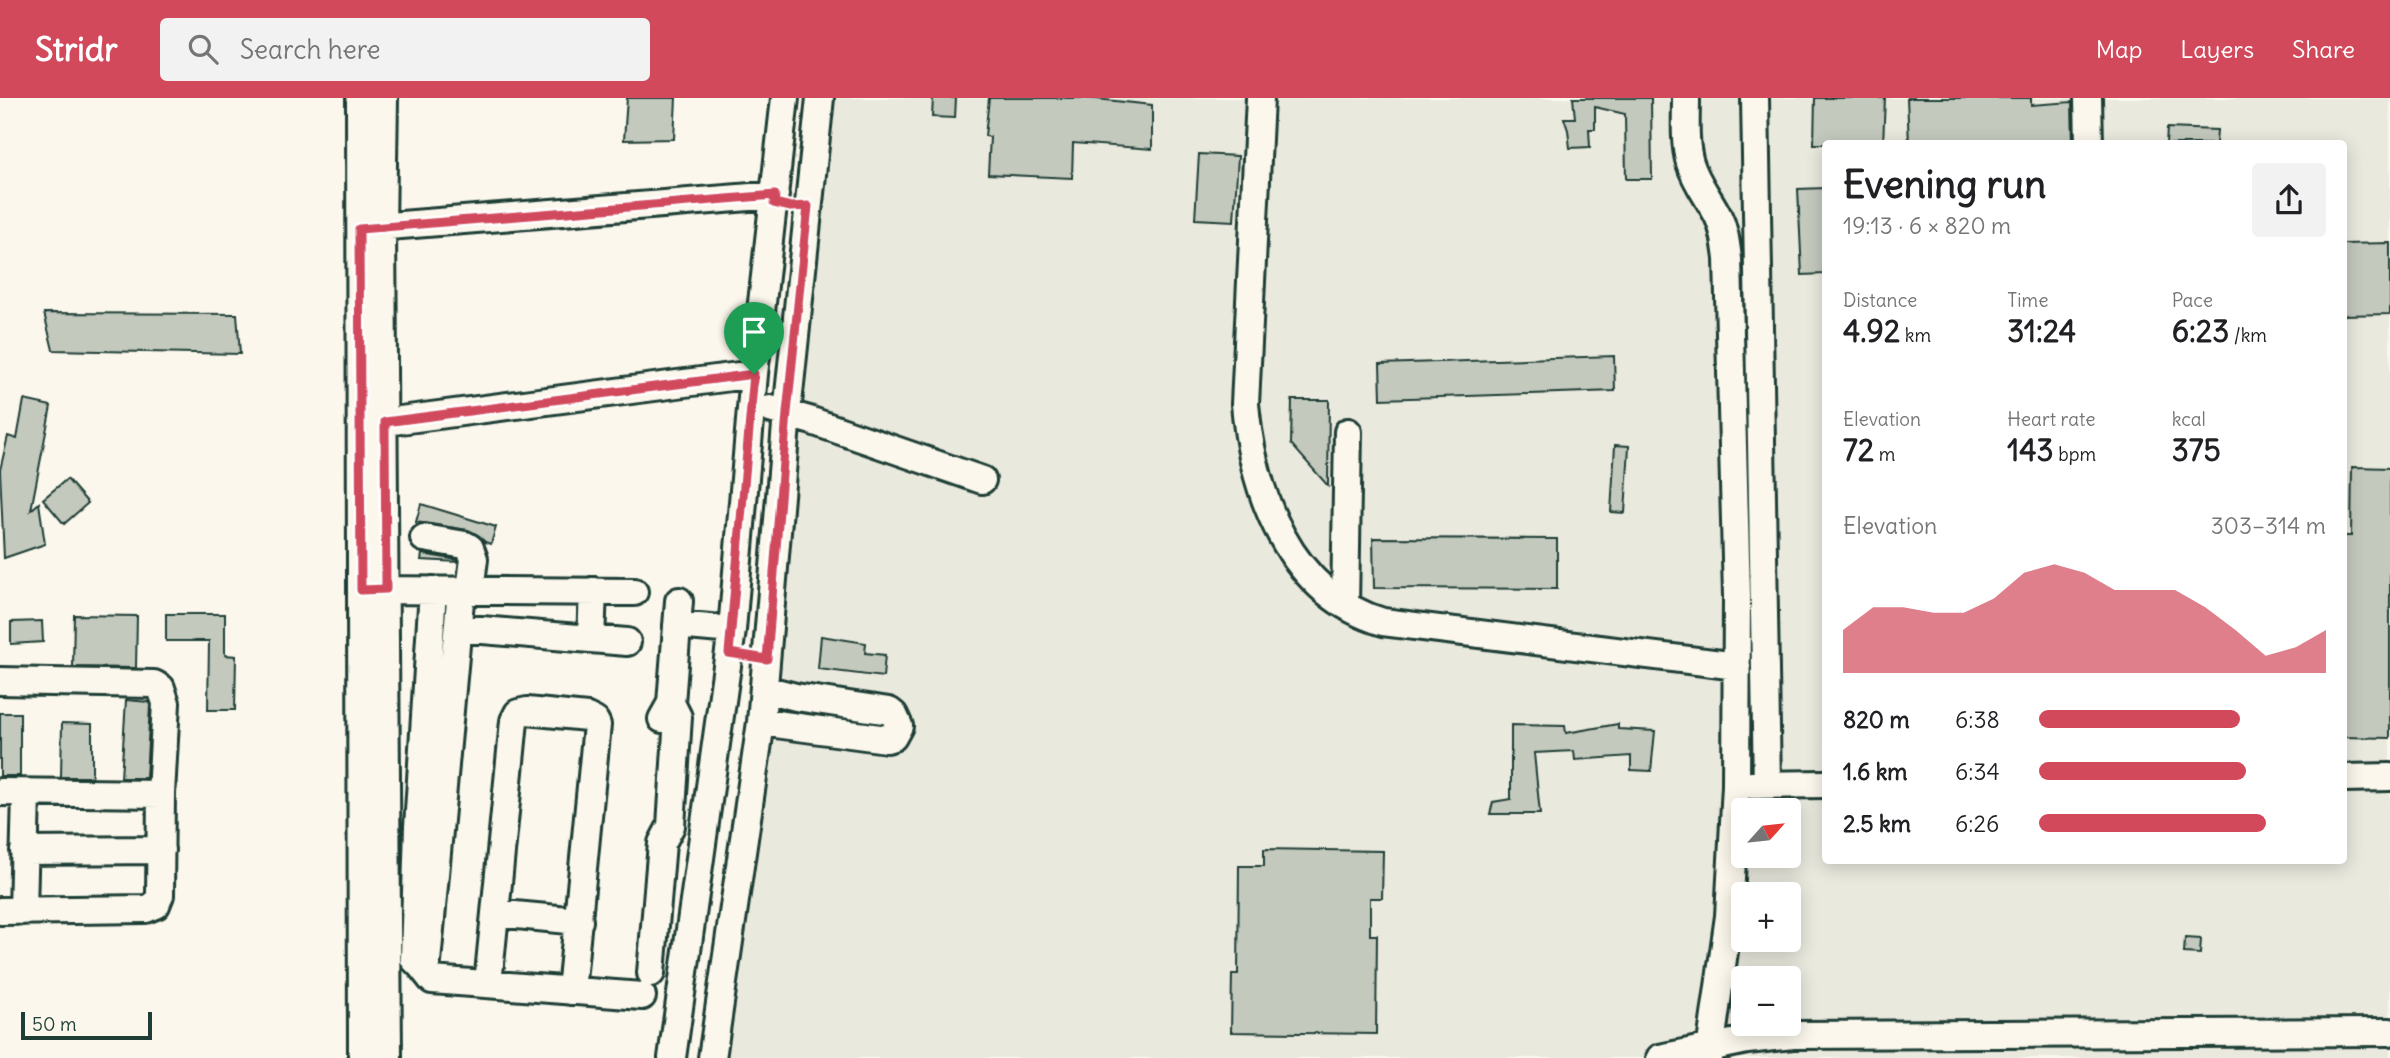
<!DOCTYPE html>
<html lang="en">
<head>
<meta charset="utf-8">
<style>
  body { margin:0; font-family:Delius,sans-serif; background:#f2f2f2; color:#202124; height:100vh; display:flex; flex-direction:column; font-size:26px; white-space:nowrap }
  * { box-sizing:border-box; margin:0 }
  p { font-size:23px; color:#757577 }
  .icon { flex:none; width:38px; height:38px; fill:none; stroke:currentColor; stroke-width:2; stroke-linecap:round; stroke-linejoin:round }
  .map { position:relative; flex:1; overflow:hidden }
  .drawer { position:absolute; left:1822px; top:42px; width:525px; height:724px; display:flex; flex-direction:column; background:#fff; border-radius:7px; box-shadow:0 4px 18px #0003 }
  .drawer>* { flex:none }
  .needle { width:46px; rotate:63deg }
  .controls { position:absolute; left:1731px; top:700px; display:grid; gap:14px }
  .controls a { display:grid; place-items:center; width:70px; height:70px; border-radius:7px; background:#fff; box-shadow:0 4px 18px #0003; font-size:35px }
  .scale { position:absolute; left:21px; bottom:18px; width:131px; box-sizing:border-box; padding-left:7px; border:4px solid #1f3d34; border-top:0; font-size:19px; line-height:24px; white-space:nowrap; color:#1f3d34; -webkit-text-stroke:5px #fbf7ec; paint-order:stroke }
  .pin { position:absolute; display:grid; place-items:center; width:60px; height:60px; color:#fff; margin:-72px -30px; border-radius:50% 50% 50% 0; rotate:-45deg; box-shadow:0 0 7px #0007 }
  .pin .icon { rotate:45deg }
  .round { display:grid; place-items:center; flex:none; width:74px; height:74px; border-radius:7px; background:#f2f2f2 }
  .headline { display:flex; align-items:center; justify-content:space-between; height:119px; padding:0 21px }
  h1 { font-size:38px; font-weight:700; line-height:52px }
  .metrics { display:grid; grid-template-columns:repeat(3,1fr); gap:10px; height:119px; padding:7px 21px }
  .metrics div { display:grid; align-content:center }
  .metrics b { font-size:30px; font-weight:700 }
  .metrics small { font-size:19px; font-weight:400 }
  .metrics p { font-size:19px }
  .chart { height:196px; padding:14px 21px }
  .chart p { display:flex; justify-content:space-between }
  .chart svg { width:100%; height:126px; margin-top:7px; fill:#d1495b; opacity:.7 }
  ul { padding:0 21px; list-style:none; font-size:23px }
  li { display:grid; grid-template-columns:112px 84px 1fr; align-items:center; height:52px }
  li i { height:18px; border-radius:9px; background:#d1495b }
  header { display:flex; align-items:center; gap:42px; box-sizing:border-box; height:98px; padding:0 35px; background:#d1495b; color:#fff }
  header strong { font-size:33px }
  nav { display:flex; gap:38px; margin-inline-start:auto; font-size:24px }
  .search { width:490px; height:63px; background:#f2f2f2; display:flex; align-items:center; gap:18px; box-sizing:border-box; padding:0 24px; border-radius:7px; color:#757577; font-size:26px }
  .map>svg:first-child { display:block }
</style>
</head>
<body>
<header>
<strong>Stridr</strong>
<div class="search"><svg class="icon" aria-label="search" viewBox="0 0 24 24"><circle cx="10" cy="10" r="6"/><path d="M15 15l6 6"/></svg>Search here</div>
<nav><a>Map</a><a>Layers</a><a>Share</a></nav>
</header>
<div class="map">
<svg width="2390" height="960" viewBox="0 0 2390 960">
  <rect width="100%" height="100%" fill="#fbf7ec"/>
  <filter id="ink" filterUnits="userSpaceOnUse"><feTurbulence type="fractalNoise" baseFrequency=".0143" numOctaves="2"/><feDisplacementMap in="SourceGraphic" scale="14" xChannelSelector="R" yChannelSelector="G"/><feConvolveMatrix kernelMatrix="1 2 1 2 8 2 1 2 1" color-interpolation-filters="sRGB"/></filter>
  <g filter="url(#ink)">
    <!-- built -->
    <path fill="#eae9de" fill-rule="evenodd" d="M819,0h1571v960h-1670zM1825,46h518v717h-518zM1743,712h45v46h-45zM1743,796h45v46h-45zM1743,880h45v46h-45z"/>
    <!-- building -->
    <path fill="#c4c9be" stroke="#1f3d34" stroke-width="2" d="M627,0h49l-2,41 -50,1z
      M933,0h23l-1,20 -23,-1z
      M989,0h98l65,7v44l-79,-6 -1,35 -84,-4 2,-37 -5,-1z
      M1573,0h78l1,81h-26l-1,-65 -30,-7v22h-6l1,18 -20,1 -2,-18 -4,-12h11z
      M1815,0h70l-2,46h-69z
      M1907,0h124v7l41,-3 1,42h-164z
      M2167,30l50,2 -1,14h-50z
      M1199,56l39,2 -4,65 -39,-2z
      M1825,90v86l-23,1 -4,-86z
      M2390,145v71l-47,1v-71z
      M44,215l193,1 3,40 -187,-4z
      M1614,258l1,35 -234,8 -1,-35z
      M24,302l27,6 -20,104 8,-7 6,41 -41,14 -4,-88 8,-34 9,3z
      M1292,302h37l-1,86 -37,-42z
      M1615,347l14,1 -4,67 -14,-1z
      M2352,369l38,1v270l-47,-1v-201h8z
      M67,381l21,24 -24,21 -21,-25z
      M421,406l75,23 -5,17 -6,-2 -7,-7 -10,-5 -52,-8z
      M1373,440l184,1v50l-183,-1z
      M422,456l36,6v2l-37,-2z
      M166,516h59v41l11,1 -1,54h-27l1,-69h-43z
      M74,517l63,1 -1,52 -63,-1z
      M42,523l1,21 -32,2v-22z
      M821,538l45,7 -1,10 20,2 -2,22 -65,-8z
      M126,602l23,2 1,3 -4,73h-25z
      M0,615h20v63h-20z
      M62,625l30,1v53h-31z
      M1618,626v5l37,2 -4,40 -20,-1v-14l-56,4 -1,-9 -40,2 6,61h-50l3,-12 18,-3v-74l54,1 1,7z
      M1264,751l119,2 -1,47h-12v37h7l-1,99 -145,-2 1,-58h6l1,-108h25z
      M2185,840l16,1 -1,15 -16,-1z"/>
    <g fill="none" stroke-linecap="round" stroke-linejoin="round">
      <!-- minor casing -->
      <g stroke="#1f3d34" stroke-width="32">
        <path id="minor" d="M360,0l2,960
          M384,0l-2,129 6,831
          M1260,0l-15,306c8,89 44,190 138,218l354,44
          M1686,0c0,21 -2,45 4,65 6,20 19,35 28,53 7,14 8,28 10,43l9,337 -1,189 -7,131 -20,142
          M1755,0l12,687
          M2088,0l1,46
          M364,130l411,-33
          M770,311l39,11 173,60
          M370,326l384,-50
          M424,440l41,7 5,3 4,11 -4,31
          M369,492l265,2
          M433,492l-15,237 -4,132 6,6 7,-3 34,-372
          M1345,507l3,-173
          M677,527l55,5
          M458,530l169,14
          M591,541l2,-48
          M0,583l154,3 7,4 5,15 -5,91 -1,101 -4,10 -10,4 -146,2
          M662,621l9,-16 8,-102
          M761,624l126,17 6,-2 6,-11 -5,-11 -5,-4 -93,-14 -32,-8
          M2343,680l47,-1
          M1752,687l73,-1
          M0,694l161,2
          M24,753l137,-1
          M23,813l3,-118
          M495,815l84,8
          M420,867l12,15 210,16
          M651,875l11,-130 9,-17 7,-109 -7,-14
          M488,886l26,-263 4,-8 9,-2 60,6 8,4 2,4 -26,266
          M672,960l60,-428 22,-256 31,-276
          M712,960l49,-336 26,-309 33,-315
          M1660,960l87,-18 46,-5 597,-3"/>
      </g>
      <!-- minor -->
      <use href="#minor" stroke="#fbf7ec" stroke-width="26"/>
    </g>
  </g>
  <g fill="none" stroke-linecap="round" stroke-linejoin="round" filter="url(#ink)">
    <!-- route casing -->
    <g stroke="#fff" stroke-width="14">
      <path id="route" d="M775,97l-1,8 17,4 17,-1 -21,207 -20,246 -38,-6 25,-279 -369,48 1,167 -25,1 -2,-361z"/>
    </g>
    <!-- route -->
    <use href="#route" stroke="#d1495b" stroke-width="9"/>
  </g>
</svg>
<div class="controls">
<a><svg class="needle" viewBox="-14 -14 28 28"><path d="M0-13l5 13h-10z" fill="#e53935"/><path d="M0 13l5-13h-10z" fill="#757577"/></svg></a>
<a>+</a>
<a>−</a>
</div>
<div class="scale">50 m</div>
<div class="pin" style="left:754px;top:276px;background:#1e9e55"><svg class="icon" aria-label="arrive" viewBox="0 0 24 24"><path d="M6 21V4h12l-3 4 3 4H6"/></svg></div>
<section class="drawer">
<div class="headline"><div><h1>Evening run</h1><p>19:13 · 6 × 820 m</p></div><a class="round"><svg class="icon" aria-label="share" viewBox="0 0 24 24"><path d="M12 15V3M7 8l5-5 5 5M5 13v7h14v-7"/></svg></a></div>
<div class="metrics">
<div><p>Distance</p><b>4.92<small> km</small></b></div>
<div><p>Time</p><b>31:24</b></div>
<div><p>Pace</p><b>6:23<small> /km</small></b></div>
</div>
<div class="metrics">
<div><p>Elevation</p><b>72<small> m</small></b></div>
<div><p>Heart rate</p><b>143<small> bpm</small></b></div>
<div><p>kcal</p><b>375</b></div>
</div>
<div class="chart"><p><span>Elevation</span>303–314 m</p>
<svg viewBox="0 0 160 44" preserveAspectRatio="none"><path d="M0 44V29L10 21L20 21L30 23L40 23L50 18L60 9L70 6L80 9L90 15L100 15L110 15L120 21L130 29L140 38L150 35L160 29V44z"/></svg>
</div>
<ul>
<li><b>820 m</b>6:38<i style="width:70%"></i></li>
<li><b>1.6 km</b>6:34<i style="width:72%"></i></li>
<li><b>2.5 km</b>6:26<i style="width:79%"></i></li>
</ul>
</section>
</div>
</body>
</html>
